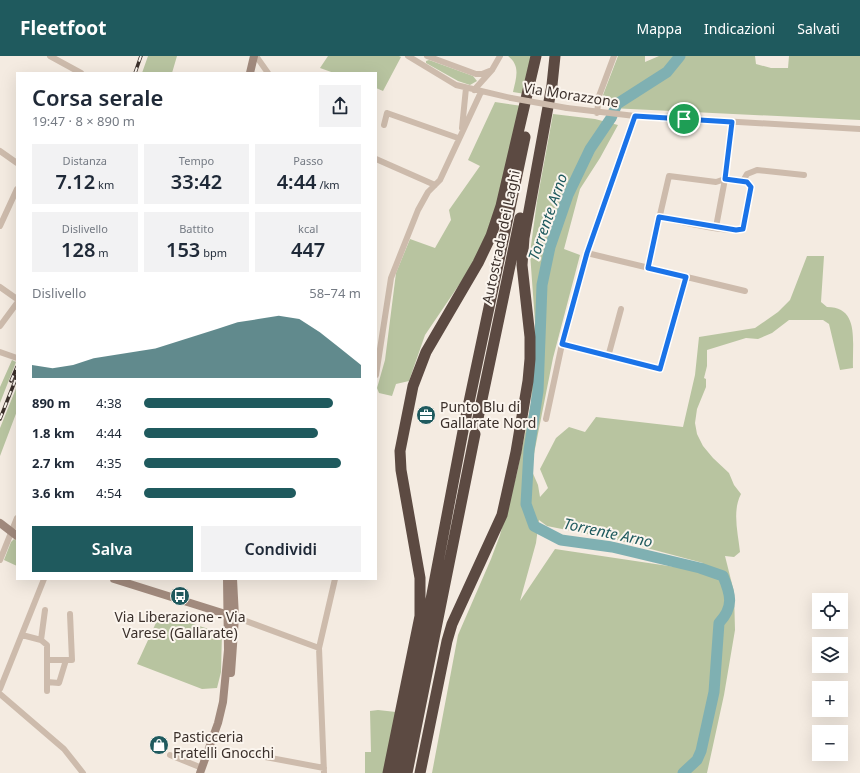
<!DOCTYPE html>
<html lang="it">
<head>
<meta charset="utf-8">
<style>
  body { margin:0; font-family:"Noto Sans",sans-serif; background:#f2f2f3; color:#1f2937; height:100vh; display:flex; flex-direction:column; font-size:15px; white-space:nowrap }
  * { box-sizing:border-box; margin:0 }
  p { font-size:13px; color:#747a83 }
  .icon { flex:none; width:22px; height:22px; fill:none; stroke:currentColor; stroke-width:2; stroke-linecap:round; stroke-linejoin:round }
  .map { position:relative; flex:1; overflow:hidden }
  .panel { position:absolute; left:16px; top:16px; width:361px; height:508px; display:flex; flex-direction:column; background:#fff; border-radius:0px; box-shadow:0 4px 16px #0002 }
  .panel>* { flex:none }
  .buttons { position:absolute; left:812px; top:537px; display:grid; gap:8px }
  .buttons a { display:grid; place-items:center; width:36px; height:36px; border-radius:0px; background:#fff; box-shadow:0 4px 16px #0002; font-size:20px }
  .pin { position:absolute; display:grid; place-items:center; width:34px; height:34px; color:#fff; margin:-17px; border:2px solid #fff; border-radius:50%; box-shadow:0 1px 4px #0007 }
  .round { display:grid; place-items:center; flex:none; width:42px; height:42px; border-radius:0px; background:#f2f2f3 }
  .summary { display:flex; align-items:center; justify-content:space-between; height:68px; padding:0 16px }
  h1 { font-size:22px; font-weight:600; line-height:30px }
  .stats { display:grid; grid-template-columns:repeat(3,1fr); gap:6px; height:68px; padding:4px 16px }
  .stats div { display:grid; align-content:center; border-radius:0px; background:#f2f2f3; text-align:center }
  .stats b { font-size:20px; font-weight:600 }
  .stats small { font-size:11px; font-weight:400 }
  .stats p { font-size:11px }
  .chart { height:112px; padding:8px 16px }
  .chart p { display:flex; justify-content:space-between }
  .chart svg { width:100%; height:72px; margin-top:4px; fill:#1f5a5e; opacity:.7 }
  .button { display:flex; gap:8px; margin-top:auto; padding:8px 16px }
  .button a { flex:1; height:46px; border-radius:0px; background:#1f5a5e; color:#fff; font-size:16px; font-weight:600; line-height:46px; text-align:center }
  .button a+a { background:#f2f2f3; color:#1f2937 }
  ul { padding:0 16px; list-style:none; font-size:13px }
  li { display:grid; grid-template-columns:64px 48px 1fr; align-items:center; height:30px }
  li i { height:10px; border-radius:5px; background:#1f5a5e }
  header { display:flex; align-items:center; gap:24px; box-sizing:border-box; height:56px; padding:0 20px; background:#1f5a5e; color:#fff }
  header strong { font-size:19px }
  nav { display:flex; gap:22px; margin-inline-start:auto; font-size:14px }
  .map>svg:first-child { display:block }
</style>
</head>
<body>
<header>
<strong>Fleetfoot</strong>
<nav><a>Mappa</a><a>Indicazioni</a><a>Salvati</a></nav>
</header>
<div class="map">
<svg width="860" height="717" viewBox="0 0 860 717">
  <rect width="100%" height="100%" fill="#f4ebe1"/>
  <!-- green -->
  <path fill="#b8c4a0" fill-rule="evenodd" d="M148,0h29l-5,17h-30z
    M328,0h71l2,1 -18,34 -7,-3v-15h-42l-14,-5z
    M508,0h26l-9,38 -12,-2c3,-14 8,-26 -5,-36z
    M618,0h27v6l14,-6h96l1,8 15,4h17l1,-12h71v64l-250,-12 -5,-2 -2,-11z
    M429,4l44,16 4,5 -7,4 -12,-4 -32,-18v-2z
    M495,46l27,4 -24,100 -11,31 -20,36 -42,62 -16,46 -13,3 -4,12 -13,-3 -2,-5 8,-28 11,-87 14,-34 25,9 16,-28 -2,-10 31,-44 -12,-6z
    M553,58l42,5 23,6 -18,33 -20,31 -16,60 16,6 -27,103 -22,111 7,16 2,12 8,-9 -8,-19 16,-31 13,-11 16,5 11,-15 87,10 12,-52 4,-38 56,-9 23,-16 12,-12 17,-44h17l-3,46 6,5c33,0 25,35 26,61l-13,2 -11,-46 -6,-4h-34l-17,13 -14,6 -12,-1 -39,12v16l-3,12 2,1v8l-9,22 -2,14 2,11 6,12 10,12 16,15 5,12 7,9c-9,17 -3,39 -1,58l-6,5 -9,-1 9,36 1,38 -11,65 -17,78h-275l26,-138 33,-76 9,-24 17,-62 14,-69 4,-82 -5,-69 7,-52zM539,464l8,6 70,14 86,23 -1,8 -147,-22 -35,52 16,-58z
    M12,304l4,2 -16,41v-16z
    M17,330v25l-17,45v-28z
    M14,483l3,2v25l-13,-6 7,-18z
    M160,558l62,19 -1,39 -4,16 -15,1 -65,-25z
    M378,654l18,2 -12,61h-19v-21h6l-1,-41z"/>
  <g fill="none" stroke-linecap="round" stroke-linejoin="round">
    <!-- river -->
    <path stroke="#7fb0b2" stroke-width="11" d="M680,0l-13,16 -50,32 -6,14 -21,31 -22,46 -18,52 -8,38 -4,106 -9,59 -3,54 8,22 27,14 51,7 88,21 23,8c8,19 11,31 -4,47l-5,69 -13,59 -4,9 -14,13"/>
    <!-- street -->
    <path stroke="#cdbbac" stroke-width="6" d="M50,0l31,17
      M256,0l12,17
      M408,0l48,29 55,13
      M427,0l49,18h6l10,-4
      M474,34l18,-20 8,-14
      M567,52l68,8 225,13
      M597,57l2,-17 15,-40
      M384,69l3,-12 71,25
      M462,72l4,-40
      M0,95l17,12
      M376,103l59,26
      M743,125l4,-7 10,-4 47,5
      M659,161c19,4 68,16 84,12l8,-42 -4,-6 -22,-2 -9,48
      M0,170l17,-37
      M587,197l158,38
      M648,211l21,-91 47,6 9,-3 7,-57
      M0,231l17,12
      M0,270l17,-23
      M562,288l98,25 26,-92
      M0,296l17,6
      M608,301l13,-48
      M376,319l15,-97 27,-68 10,-18 12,-12 41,-88
      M546,363l16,-75 25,-91 48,-137
      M0,504l17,-42
      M45,554l-4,30 6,5v46
      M235,561l84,31
      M22,579l19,5
      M47,604h25l-2,-46
      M47,626l12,1 7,-23
      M0,633l44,-110
      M0,638l64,55 19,24
      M244,697l80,15
      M170,699l32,13
      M324,717l-5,-125 16,-69"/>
    <!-- secondary -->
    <path stroke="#a18a7d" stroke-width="8" d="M250,17l4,-17
      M0,467l17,13
      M114,523l121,38
      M231,617l4,-56 -2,-38
      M200,717l18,-50 5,-21 5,-52 -1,-71"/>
    <!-- highway -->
    <path stroke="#5c4a42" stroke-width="11" d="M465,365l60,-284
      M477,367l43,-205
      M388,717l32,-157v-38l-19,-108 -1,-19 13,-65 13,-34 52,-89 13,-27 10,-30 35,-150
      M398,717l65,-342
      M407,717l68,-339
      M420,717l27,-132 5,-17 50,-109 14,-63 12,-71 2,-22v-22l-8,-72 2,-27 28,-153 3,-29"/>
    <!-- rail casing -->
    <g stroke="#3b302b" stroke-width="3.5">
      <path id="rail" d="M135,17l6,-17
        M11,325l6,-14
        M0,363l17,-43"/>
    </g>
    <!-- rail -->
    <use href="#rail" stroke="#fbf5ee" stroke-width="2" stroke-dasharray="6" stroke-linecap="butt"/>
    <!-- street-bridge -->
    <path stroke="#cdbbac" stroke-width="6" d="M511,42l56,10"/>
  </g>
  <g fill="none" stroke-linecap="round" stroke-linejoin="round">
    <!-- route casing -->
    <g stroke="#fff" stroke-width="8">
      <path id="route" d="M635,60l97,6 -7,57 22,3 4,5 -8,42 -7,1 -77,-13 -11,51 38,9 -26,92 -98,-25 25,-91z"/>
    </g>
    <!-- route -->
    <use href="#route" stroke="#1a73e8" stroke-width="5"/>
  </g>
  <!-- icons -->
  <defs>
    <g id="office-disc" transform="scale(1)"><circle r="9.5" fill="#1f5a5e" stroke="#fbf5ee"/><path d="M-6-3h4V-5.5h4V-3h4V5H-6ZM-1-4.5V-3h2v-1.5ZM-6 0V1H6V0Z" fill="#fff"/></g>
    <g id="bus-disc" transform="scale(1)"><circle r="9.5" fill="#1f5a5e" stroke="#fbf5ee"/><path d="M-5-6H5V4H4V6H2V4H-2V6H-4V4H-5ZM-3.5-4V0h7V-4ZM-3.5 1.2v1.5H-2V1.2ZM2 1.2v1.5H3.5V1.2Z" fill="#fff"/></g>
    <g id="shop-disc" transform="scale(1)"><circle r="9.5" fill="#1f5a5e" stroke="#fbf5ee"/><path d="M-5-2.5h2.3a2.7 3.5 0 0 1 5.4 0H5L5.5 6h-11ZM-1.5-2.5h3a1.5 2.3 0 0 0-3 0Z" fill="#fff"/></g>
  </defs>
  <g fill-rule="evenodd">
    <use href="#office-disc" x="426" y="359"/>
    <use href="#bus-disc" x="180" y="540"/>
    <use href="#shop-disc" x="159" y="689"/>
  </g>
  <g text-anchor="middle" stroke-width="4" stroke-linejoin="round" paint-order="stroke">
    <!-- street labels -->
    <g font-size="14" fill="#3b302b" stroke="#fbf5ee">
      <text transform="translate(571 39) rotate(9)" y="5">Via Morazzone</text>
      <text transform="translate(501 181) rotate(-78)" y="5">Autostrada dei Laghi</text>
    </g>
    <!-- poi labels -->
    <g font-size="14" fill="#3b302b" stroke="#fbf5ee" text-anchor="start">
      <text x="440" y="356">Punto Blu di<tspan x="440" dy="16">Gallarate Nord</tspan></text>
      <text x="180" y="566" text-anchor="middle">Via Liberazione - Via<tspan x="180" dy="16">Varese (Gallarate)</tspan></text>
      <text x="173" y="686">Pasticceria<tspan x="173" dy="16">Fratelli Gnocchi</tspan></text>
    </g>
    <!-- water labels -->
    <g font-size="15" font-style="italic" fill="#1f5a5e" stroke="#fbf5ee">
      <text transform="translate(548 161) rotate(-71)" y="5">Torrente Arno</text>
      <text transform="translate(608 477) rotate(12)" y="5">Torrente Arno</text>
    </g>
  </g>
</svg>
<div class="buttons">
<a><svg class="icon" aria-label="locate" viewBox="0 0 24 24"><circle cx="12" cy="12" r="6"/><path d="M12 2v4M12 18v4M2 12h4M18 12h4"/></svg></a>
<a><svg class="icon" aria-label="layers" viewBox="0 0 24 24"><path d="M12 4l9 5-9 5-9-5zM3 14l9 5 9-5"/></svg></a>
<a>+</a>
<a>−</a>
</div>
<div class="pin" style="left:684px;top:63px;background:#1e9e55"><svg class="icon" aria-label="arrive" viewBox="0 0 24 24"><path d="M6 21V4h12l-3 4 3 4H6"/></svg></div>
<section class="panel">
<div class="summary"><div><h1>Corsa serale</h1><p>19:47 · 8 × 890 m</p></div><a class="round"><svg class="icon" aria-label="share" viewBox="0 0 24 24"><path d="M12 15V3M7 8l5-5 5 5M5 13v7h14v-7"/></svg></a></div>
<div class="stats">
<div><p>Distanza</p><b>7.12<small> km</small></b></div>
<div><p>Tempo</p><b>33:42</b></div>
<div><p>Passo</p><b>4:44<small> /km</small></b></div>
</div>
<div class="stats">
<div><p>Dislivello</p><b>128<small> m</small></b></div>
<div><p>Battito</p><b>153<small> bpm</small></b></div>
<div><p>kcal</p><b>447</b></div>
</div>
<div class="chart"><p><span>Dislivello</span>58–74 m</p>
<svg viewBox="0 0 160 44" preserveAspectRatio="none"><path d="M0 44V36L10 38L20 36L30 32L40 30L50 28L60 26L70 22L80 18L90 14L100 10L110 8L120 6L130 8L140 16L150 26L160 36V44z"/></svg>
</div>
<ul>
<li><b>890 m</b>4:38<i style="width:87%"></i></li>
<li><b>1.8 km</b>4:44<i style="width:80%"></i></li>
<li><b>2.7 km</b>4:35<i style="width:91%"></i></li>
<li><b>3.6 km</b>4:54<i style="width:70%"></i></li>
</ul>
<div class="button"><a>Salva</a><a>Condividi</a></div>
</section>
</div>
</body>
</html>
